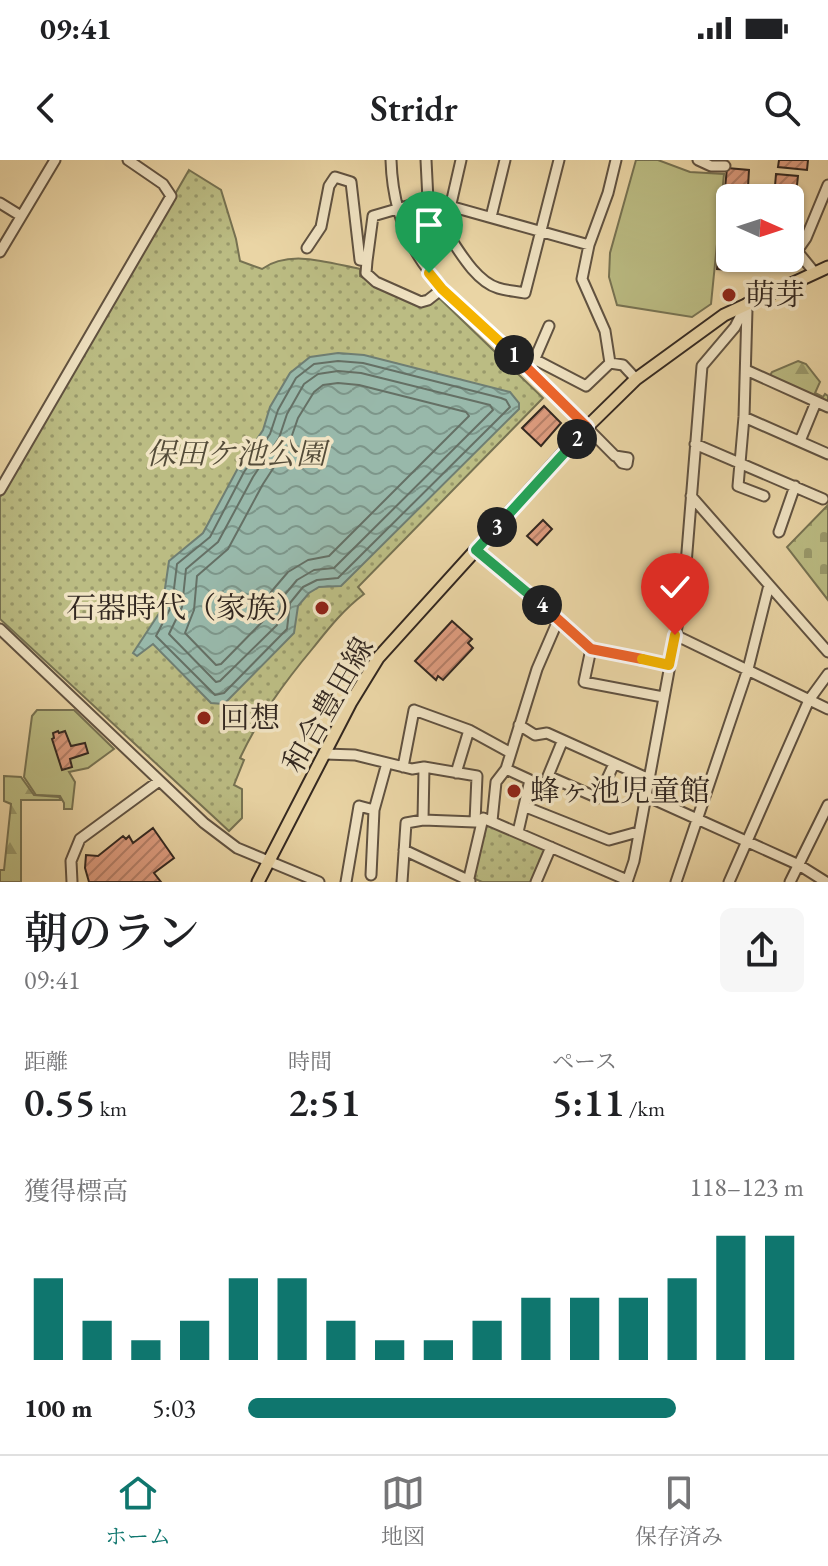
<!DOCTYPE html>
<html lang="ja">
<head>
<meta charset="utf-8">
<style>
  body { margin:0; font-family:"EB Garamond","Noto Serif JP",serif; background:#f6f6f6; color:#202124; height:100vh; display:flex; flex-direction:column; font-size:30px; white-space:nowrap }
  * { box-sizing:border-box; margin:0 }
  p { font-size:26px; color:#757577 }
  .icon { flex:none; width:44px; height:44px; fill:none; stroke:currentColor; stroke-width:2; stroke-linecap:round; stroke-linejoin:round }
  .map { position:relative; height:722px; overflow:hidden }
  .panel { display:flex; flex-direction:column; background:#fff; flex:1 }
  .panel>* { flex:none }
  .needle { width:52px; rotate:93deg }
  .tools { position:absolute; left:716px; top:24px; display:grid; gap:16px }
  .tools a { display:grid; place-items:center; width:88px; height:88px; border-radius:12px; background:#fff; box-shadow:0 2px 6px #0004; font-size:40px }
  .pin { position:absolute; display:grid; place-items:center; width:68px; height:68px; color:#fff; margin:-82px -34px; border-radius:50% 50% 50% 0; rotate:-45deg; box-shadow:0 0 8px #0007 }
  .pin .icon { rotate:45deg }
  .km { position:absolute; width:40px; height:40px; margin:-20px; border-radius:50%; background:#222; color:#fff; font-size:22px; line-height:40px; text-align:center }
  .round { display:grid; place-items:center; flex:none; width:84px; height:84px; border-radius:12px; background:#f6f6f6 }
  .summary { display:flex; align-items:center; justify-content:space-between; height:136px; padding:0 24px }
  h1 { font-size:44px; font-weight:600; line-height:60px }
  .figures { display:grid; grid-template-columns:repeat(3,1fr); gap:12px; height:136px; padding:8px 24px }
  .figures div { display:grid; align-content:center }
  .figures b { font-size:40px; font-weight:600 }
  .figures small { font-size:22px; font-weight:400 }
  .figures p { font-size:22px }
  .chart { height:224px; padding:16px 24px }
  .chart p { display:flex; justify-content:space-between }
  .chart svg { width:100%; height:144px; margin-top:8px; stroke:#0f766e; stroke-width:6 }
  ul { padding:0 24px; list-style:none; font-size:26px }
  li { display:grid; grid-template-columns:128px 96px 1fr; align-items:center; height:60px }
  li i { height:20px; border-radius:10px; background:#0f766e }
  .status { display:flex; justify-content:space-between; align-items:center; height:56px; padding:0 40px; background:#fff; direction:ltr }
  .status svg { height:22px; fill:currentColor }
  header { display:flex; justify-content:space-between; align-items:center; height:104px; padding:0 24px; background:#fff; font-size:36px; font-weight:600 }
  .tab-bar { display:flex; justify-content:space-around; align-items:center; height:112px; border-top:2px solid #e0e0e0; background:#fff; font-size:22px; color:#757577 }
  .tab-bar a { display:grid; justify-items:center; gap:4px }
  .tab-bar .on { color:#0f766e }
  .map>svg:first-child { display:block }
</style>
</head>
<body>
<div class="status"><b>09:41</b><svg viewBox="0 0 49 12"><path d="M0 12V9h3v3zM5 12V6h3v6zM10 12V3h3v9zM15 12V0h3v12zM26 1h20v11H26zM47 4h2v5h-2z"/></svg></div>
<header><svg class="icon" aria-label="back" viewBox="0 0 24 24"><path d="M15 5l-7 7 7 7"/></svg>Stridr<svg class="icon" aria-label="search" viewBox="0 0 24 24"><circle cx="10" cy="10" r="6"/><path d="M15 15l6 6"/></svg></header>
<div class="map">
<svg width="828" height="722" viewBox="0 0 828 722">
  <defs>
    <pattern id="forest-firs" width="22" height="20" patternUnits="userSpaceOnUse" patternTransform="scale(2)"><rect width="22" height="20" fill="#bbbc83"/><path d="M5 1l3.5 6h-7zM16 11l3.5 6h-7z" fill="#99996b"/></pattern>
    <pattern id="cemetery-stones" width="16" height="16" patternUnits="userSpaceOnUse" patternTransform="scale(2)"><rect width="16" height="16" fill="#bbbc83"/><path d="M2 7V4a2 2 0 0 1 4 0v3zM10 15v-3a2 2 0 0 1 4 0v3z" fill="#99996b"/></pattern>
    <pattern id="park-dots" width="8" height="8" patternUnits="userSpaceOnUse" patternTransform="scale(2)"><rect width="8" height="8" fill="#bbbc83"/><path d="M2 2h.1M6 6h.1" fill="none" stroke="#99996b" stroke-width="1.8" stroke-linecap="round"/></pattern>
    <pattern id="water-waves" width="16" height="10" patternUnits="userSpaceOnUse" patternTransform="scale(2)"><rect width="16" height="10" fill="#98b8aa"/><path d="M0 5q4-4 8 0t8 0" fill="none" stroke="#7d968a"/></pattern>
    <pattern id="building-hatch" width="6" height="6" patternUnits="userSpaceOnUse" patternTransform="scale(2)"><rect width="6" height="6" fill="#de9c7f"/><path d="M-1 1l2-2M0 6l6-6M5 7l2-2" fill="none" stroke="#b57f68"/></pattern>
  </defs>
  <rect width="100%" height="100%" fill="#ead5a5"/>
  <filter id="stains"><feTurbulence type="fractalNoise" baseFrequency=".0025" numOctaves="4"/><feColorMatrix values="0 0 0 0 .2 0 0 0 0 .09 0 0 0 0 .02 0 0 0 .5 -.17"/></filter>
  <radialGradient id="worn" r=".72"><stop offset=".6" stop-color="#630" stop-opacity="0"/><stop offset="1" stop-color="#630" stop-opacity=".3"/></radialGradient>
  <!-- green -->
  <path fill="#bbbc83" stroke="#767252" stroke-width="2" d="M636,0h22l32,12 34,2 -13,130 -19,13 -75,-12 -8,-28 1,-24z
    M37,550h37l40,39 -26,19 -19,4 6,10 -3,27h-8v-6l-4,-7 -24,-1 -12,-18 8,-61z"/>
  <!-- forest -->
  <path fill="url(#forest-firs)" stroke="#767252" stroke-width="2" d="M798,201l8,3 14,18 -5,11 8,4 2,-3 3,2v7l-59,-26 3,-5z
    M4,616l17,1 13,18 25,2 2,3h-40v82h-21v-12h4l7,-66 -7,-3z"/>
  <!-- cemetery -->
  <path fill="url(#cemetery-stones)" stroke="#767252" stroke-width="2" d="M828,345v95l-41,-53z"/>
  <!-- park -->
  <path fill="url(#park-dots)" stroke="#767252" stroke-width="2" d="M189,10l32,20 15,49 4,22 22,8c28,-20 67,-6 98,0v7l60,29 17,-9 106,102 -185,189 6,7c-21,16 -35,34 -51,54 -30,36 -53,68 -73,110l4,2 -10,25 8,4v29l-13,13 -229,-212v-122z
    M486,663l61,27 -13,32h-52l-9,-4z"/>
  <!-- water -->
  <path fill="url(#water-waves)" stroke="#6f7e73" stroke-width="2" d="M338,193l26,2 146,37 9,11v6l-178,177 -22,1 -10,6 -11,13 -4,27 -67,68 -4,3 -12,-1 -58,-59 -16,12 -4,-3 29,-44 7,-48 34,-28 35,-65 25,-38 7,-23 20,-34 20,-16z"/>
  <g fill="none" stroke-linecap="round" stroke-linejoin="round">
    <!-- shore -->
    <path stroke="#657065" stroke-width="2" d="M338,201l25,2 138,35 5,2 4,7 -172,171 -21,2 -14,7 -13,16 -3,26 -63,64 -9,2 -59,-59 16,-31 5,-41 33,-27 34,-65 26,-38 8,-24 18,-32 18,-14z
      M338,211l23,2 129,32 3,5 -159,158 -20,2 -17,10 -15,18 -5,27 -57,56 -4,1 -47,-48 13,-27 4,-38 32,-27 35,-65 26,-39 8,-24 17,-30 14,-10z
      M338,223l21,2 107,27 3,4 -140,140 -21,4 -20,12 -17,20 -6,27 -44,45 -5,1 -31,-32 9,-23 3,-34 31,-27 35,-65 26,-40 9,-26 16,-26 9,-7z"/>
  </g>
  <!-- building -->
  <path fill="url(#building-hatch)" stroke="#322720" stroke-width="2" d="M779,0h29l-1,10 -29,-3z
    M727,8l22,2 -1,17 -10,-1 -1,12h-7v72l-13,-1z
    M776,14l22,2 -2,18 -9,-1 -1,5h-12z
    M544,246l17,17 -20,23 -19,-18z
    M543,360l9,9 -15,16 -10,-9z
    M452,461l20,18 -4,4 5,5 -30,32 -5,-4 -2,4 -21,-19z
    M58,571l1,2 6,-2 6,15 14,-3 3,10 -18,6 2,8 -10,3 -10,-31 2,-1 -1,-5z
    M153,668l21,30 -20,15 7,9h-72l-4,-14 1,-13 12,1 25,-20 3,3 3,-3 4,7z"/>
  <g fill="none" stroke-linecap="round" stroke-linejoin="round">
    <!-- minor casing -->
    <g stroke="#605241" stroke-width="13">
      <path id="minor" d="M391,0c3,105 69,143 137,208 29,29 58,59 87,88l13,2 -1,6 -5,-1 -4,-5
        M426,0l2,40
        M461,0l-16,70c13,19 30,51 53,58 9,3 18,3 27,5l34,-133
        M616,0l-8,33 -19,52 -7,34 23,52 5,32 13,2 13,14
        M698,0l13,6h14
        M0,43l21,13
        M491,57l14,-57
        M307,88l14,-21 8,-41 6,-9 16,5 9,78 7,1 -1,12 10,9 45,20 7,-2 14,-11
        M0,92l55,-92
        M367,101l6,-45 55,-16 161,45
        M815,113l-18,-22 9,-13 22,-53
        M747,149l-3,108 -6,69 26,10
        M536,200l50,26 24,-23
        M533,203l16,-37
        M746,210l82,37
        M744,257l84,37
        M800,281l16,-39
        M695,284l128,55
        M0,330l171,-294 -8,-12 -35,-24
        M691,336l137,156
        M779,372l16,-46
        M476,390l115,99 78,16
        M0,469l204,194 33,25 82,34
        M675,475l153,74
        M591,489l-7,33 79,15
        M519,565l16,10 12,-2 100,45
        M562,582l-14,34 50,22 16,-34
        M325,594l30,1 57,14 12,-2 53,9 -2,46 -52,-2 -17,3 -4,59
        M403,607l11,-57 55,20 42,23
        M506,609l24,11 -12,52
        M456,613l13,-43
        M644,635l155,70 27,17
        M526,647l83,33 29,-8
        M423,660l1,-53
        M492,661l4,-39 10,-13 31,-100 19,-44
        M404,690l66,31
        M371,715l3,-65 13,-47
        M72,722l-1,-21 9,-22 79,-58
        M346,722l13,-76 15,4
        M468,722l15,-64 144,62
        M536,722l15,-35
        M627,722l7,-21 50,-272 18,-223 33,-39 12,-24
        M676,722l72,-213 21,-84
        M729,722l80,-182 19,-26
        M790,722l38,-77"/>
    </g>
    <!-- major casing -->
    <g stroke="#322720" stroke-width="15">
      <path id="major" d="M258,722l93,-180 27,-44 209,-231 49,-48 88,-64 104,-48"/>
    </g>
    <!-- minor -->
    <use href="#minor" stroke="#f1e4c4" stroke-width="9"/>
    <!-- major -->
    <use href="#major" stroke="#ead5a5" stroke-width="11"/>
  </g>
  <g fill="none" stroke-linecap="round" stroke-linejoin="round">
    <!-- split-1 casing -->
    <g stroke="#fff" stroke-width="16">
      <path id="split-1" d="M429,113l13,16 72,66"/>
    </g>
    <!-- split-2 casing -->
    <g stroke="#fff" stroke-width="16">
      <path id="split-2" d="M514,195l73,72 -10,12"/>
    </g>
    <!-- split-3 casing -->
    <g stroke="#fff" stroke-width="16">
      <path id="split-3" d="M497,367l80,-88"/>
    </g>
    <!-- split-4 casing -->
    <g stroke="#fff" stroke-width="16">
      <path id="split-4" d="M497,367l-21,23 66,55"/>
    </g>
    <!-- split-5 casing -->
    <g stroke="#fff" stroke-width="16">
      <path id="split-5" d="M542,445l49,44 51,10"/>
    </g>
    <!-- split-6 casing -->
    <g stroke="#fff" stroke-width="16">
      <path id="split-6" d="M642,499l27,6 6,-30"/>
    </g>
    <!-- split-1 -->
    <use href="#split-1" stroke="#f5b400" stroke-width="10"/>
    <!-- split-2 -->
    <use href="#split-2" stroke="#f0652b" stroke-width="10"/>
    <!-- split-3 -->
    <use href="#split-3" stroke="#22a559" stroke-width="10"/>
    <!-- split-4 -->
    <use href="#split-4" stroke="#22a559" stroke-width="10"/>
    <!-- split-5 -->
    <use href="#split-5" stroke="#f0652b" stroke-width="10"/>
    <!-- split-6 -->
    <use href="#split-6" stroke="#f5b400" stroke-width="10"/>
  </g>
  <!-- markers -->
  <g fill="#8f2418" stroke="#f1e4c4" stroke-width="3">
    <circle cx="729" cy="135" r="8"/>
    <circle cx="322" cy="448" r="8"/>
    <circle cx="204" cy="558" r="8"/>
    <circle cx="514" cy="631" r="8"/>
  </g>
  <g text-anchor="middle" stroke-width="7" stroke-linejoin="round" paint-order="stroke">
    <!-- poi labels -->
    <g font-size="30" fill="#322720" stroke="#f1e4c4" text-anchor="start">
      <text x="745" y="145">萌芽</text>
      <text x="306" y="458" text-anchor="end">石器時代（家族）</text>
      <text x="220" y="568">回想</text>
      <text x="530" y="641">蜂ヶ池児童館</text>
    </g>
    <!-- park labels -->
    <g font-size="30" font-style="italic" fill="#544c39" stroke="#f1e4c4">
      <text x="236" y="304">保田ケ池公園</text>
    </g>
    <!-- street labels -->
    <g font-size="30" fill="#322720" stroke="#f1e4c4">
      <text transform="translate(328 545) rotate(-60)" y="10">和合豊田線</text>
    </g>
  </g>
  <rect width="100%" height="100%" filter="url(#stains)"/>
  <rect width="100%" height="100%" fill="url(#worn)"/>
</svg>
<div class="tools">
<a><svg class="needle" viewBox="-14 -14 28 28"><path d="M0-13l5 13h-10z" fill="#e53935"/><path d="M0 13l5-13h-10z" fill="#757577"/></svg></a>
</div>
<div class="pin" style="left:429px;top:113px;background:#1e9e55"><svg class="icon" aria-label="arrive" viewBox="0 0 24 24"><path d="M6 21V4h12l-3 4 3 4H6"/></svg></div>
<div class="pin" style="left:675px;top:475px;background:#d93025"><svg class="icon" aria-label="check" viewBox="0 0 24 24"><path d="M5 12l5 5 9-10"/></svg></div>
<b class="km" style="left:514px;top:195px">1</b>
<b class="km" style="left:577px;top:279px">2</b>
<b class="km" style="left:497px;top:367px">3</b>
<b class="km" style="left:542px;top:445px">4</b>
</div>
<section class="panel">
<div class="summary"><div><h1>朝のラン</h1><p>09:41</p></div><a class="round"><svg class="icon" aria-label="share" viewBox="0 0 24 24"><path d="M12 15V3M7 8l5-5 5 5M5 13v7h14v-7"/></svg></a></div>
<div class="figures">
<div><p>距離</p><b>0.55<small> km</small></b></div>
<div><p>時間</p><b>2:51</b></div>
<div><p>ペース</p><b>5:11<small> /km</small></b></div>
</div>
<div class="chart"><p><span>獲得標高</span>118–123 m</p>
<svg viewBox="0 0 160 44" preserveAspectRatio="none"><path d="M5 44V19M15 44V32M25 44V38M35 44V32M45 44V19M55 44V19M65 44V32M75 44V38M85 44V38M95 44V32M105 44V25M115 44V25M125 44V25M135 44V19M145 44V6M155 44V6"/></svg>
</div>
<ul>
<li><b>100 m</b>5:03<i style="width:77%"></i></li>
</ul>
</section>
<nav class="tab-bar">
<a class="on"><svg class="icon" aria-label="home" viewBox="0 0 24 24"><path d="M3 11l9-7 9 7M6 9v11h12V9"/></svg>ホーム</a>
<a><svg class="icon" aria-label="map" viewBox="0 0 24 24"><path d="M3 6l6-2 6 2 6-2v14l-6 2-6-2-6 2zM9 4v14M15 6v14"/></svg>地図</a>
<a><svg class="icon" aria-label="saved" viewBox="0 0 24 24"><path d="M7 4h10v16l-5-4-5 4z"/></svg>保存済み</a>
</nav>
</body>
</html>
